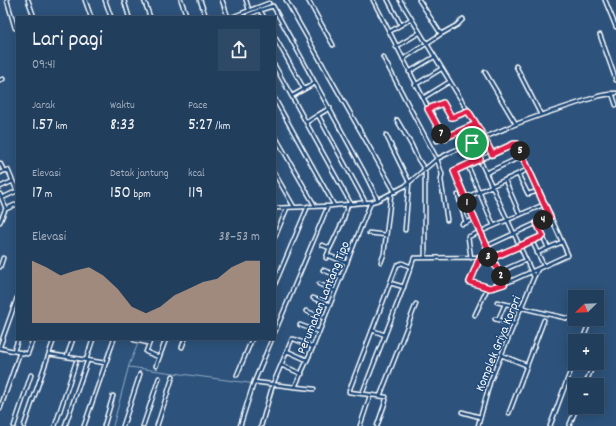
<!DOCTYPE html>
<html lang="id">
<head>
<meta charset="utf-8">
<style>
  body { margin:0; font-family:Dekko,sans-serif; background:#2e4966; color:#f1f3f6; height:100vh; display:flex; flex-direction:column; font-size:15px; white-space:nowrap }
  * { box-sizing:border-box; margin:0 }
  p { font-size:13px; color:#a2aebc }
  .icon { flex:none; width:22px; height:22px; fill:none; stroke:currentColor; stroke-width:2; stroke-linecap:round; stroke-linejoin:round }
  .map { position:relative; flex:1; overflow:hidden }
  .details { position:absolute; left:16px; top:16px; width:260px; height:324px; display:flex; flex-direction:column; background:#223e5d; border-radius:0px; box-shadow:0 2px 10px #0003,0 0 0 1px #3f5772 }
  .details>* { flex:none }
  .needle { width:26px; rotate:247deg }
  .buttons { position:absolute; left:568px; top:290px; display:grid; gap:8px }
  .buttons a { display:grid; place-items:center; width:36px; height:36px; border-radius:0px; background:#223e5d; box-shadow:0 2px 10px #0003,0 0 0 1px #3f5772; font-size:20px }
  .pin { position:absolute; display:grid; place-items:center; width:34px; height:34px; color:#fff; margin:-17px; border:2px solid #fff; border-radius:50%; box-shadow:0 1px 4px #0007 }
  .km { position:absolute; width:20px; height:20px; margin:-10px; border-radius:50%; background:#222; color:#fff; font-size:11px; line-height:20px; text-align:center }
  .round { display:grid; place-items:center; flex:none; width:42px; height:42px; border-radius:0px; background:#2e4966 }
  .summary { display:flex; align-items:center; justify-content:space-between; height:68px; padding:0 16px }
  h1 { font-size:22px; font-weight:600; line-height:30px }
  .figures { display:grid; grid-template-columns:repeat(3,1fr); gap:6px; height:68px; padding:4px 16px }
  .figures div { display:grid; align-content:center }
  .figures b { font-size:17px; font-weight:600 }
  .figures small { font-size:11px; font-weight:400 }
  .figures p { font-size:11px }
  .chart { height:112px; padding:8px 16px }
  .chart p { display:flex; justify-content:space-between }
  .chart svg { width:100%; height:72px; margin-top:4px; fill:#d6ab8b; opacity:.7 }
  .map>svg:first-child { display:block }
</style>
</head>
<body>
<div class="map">
<svg width="616" height="426" viewBox="0 0 616 426">
  <rect width="100%" height="100%" fill="#2d537c"/>
  <filter id="ink" filterUnits="userSpaceOnUse"><feTurbulence type="fractalNoise" baseFrequency=".025" numOctaves="2"/><feDisplacementMap in="SourceGraphic" scale="8" xChannelSelector="R" yChannelSelector="G"/><feConvolveMatrix kernelMatrix="1 2 1 2 8 2 1 2 1" color-interpolation-filters="sRGB"/></filter>
  <g filter="url(#ink)">
    <g fill="none" stroke-linecap="round" stroke-linejoin="round">
      <!-- stream -->
      <path stroke="#90aac6" stroke-width="1" d="M237,17l2,-1
        M129,367l142,19
        M113,426l16,-61 11,-26"/>
      <!-- street casing -->
      <g stroke="#fff" stroke-width="5.5">
        <path id="street" d="M7,0l8,28
          M28,0l6,17
          M85,0l6,17
          M105,0l6,17
          M124,0l5,17
          M144,0l6,17
          M181,0l6,17
          M200,0l6,17
          M222,0l6,17
          M246,0l3,10
          M286,0l109,192
          M308,0l25,45
          M373,0l71,138 -7,3
          M388,0l13,25
          M400,0l76,124
          M605,0l11,27
          M232,17l37,-14
          M247,17l1,-2 12,-5
          M264,17l-4,-7 13,-4 90,164 15,30
          M389,32l22,-13
          M441,34l16,-9 6,-6
          M600,35l16,45
          M275,37l29,52
          M396,47l23,-14
          M383,57l54,102 5,15 -1,6 6,40
          M403,59l38,-25 -22,-34
          M275,66l76,138
          M516,66l25,49
          M409,72l25,-15
          M485,72l31,52
          M0,80l3,-1
          M415,85l26,-16
          M612,93l4,12
          M292,96l23,-13
          M423,98l26,-16
          M275,99l59,106
          M428,109l15,-6 8,14h2l15,-6
          M318,115l12,-7
          M397,120l14,24 7,15 7,11
          M307,122l11,-7 48,88
          M386,135l23,47 -4,48
          M275,138h1l2,3 37,65
          M444,138l32,-14 16,30
          M472,143l62,134
          M0,163l4,8 4,-1 9,21
          M467,164l27,62
          M0,173l4,-2
          M425,173v84
          M486,173l37,-17
          M275,174l19,33
          M518,174l10,20 10,-3
          M505,180l15,35
          M0,187l13,-6
          M0,194l6,15 11,-5
          M458,195l8,28
          M2,198l15,-7
          M465,198l64,-29
          M275,208l55,-2 41,-4 7,-2 27,-14 32,-27 14,-7 65,-28 25,-9 58,-19 17,-3
          M0,222l5,-12
          M537,223l11,25
          M462,224l13,-5
          M369,233l17,2
          M275,237l12,-29
          M532,241l12,25
          M322,245l8,3 13,-27 5,-17
          M487,246l63,-29
          M537,253l25,-11
          M327,255l20,8
          M480,257l-11,25 21,6h5l36,-16 37,-17 -50,-110 -2,-1 -62,27 50,113
          M326,258l3,-8
          M471,258l-3,-21 77,-33
          M492,258l51,-22
          M381,262l3,-8 7,-60
          M0,267l3,-9
          M323,270l18,7
          M499,272l27,-12
          M390,283l14,4
          M275,284l33,-78
          M319,284l16,7
          M313,298l17,7
          M497,302l90,21 1,3 -6,15
          M306,311l18,7
          M475,315l13,-28
          M495,319l19,5
          M498,320l7,-16
          M300,325l19,7
          M372,330l13,5
          M275,332l53,-126
          M151,339l-5,13 13,5
          M294,339l19,8
          M134,340l15,3
          M0,346l17,-48
          M182,347l3,-8
          M0,348l27,6 1,-1 5,-14
          M14,351l4,-12
          M287,351l20,9
          M49,354l56,9
          M501,355l25,10
          M67,356l6,-17
          M86,360l7,-21
          M281,365l21,9
          M156,366l10,-27
          M237,375l15,-36
          M254,382l41,5 18,-40 58,-145
          M585,385l9,-22
          M295,387l19,2
          M362,394l39,-100 13,-36 78,-1
          M380,396l36,-92
          M386,397l-37,-5v-1l48,-126 5,-2 9,4
          M0,409l20,-57
          M462,412l18,5
          M509,413l35,-93
          M14,426l17,-51
          M24,426l30,-87
          M55,426l21,-64
          M65,426l22,-64
          M84,426l30,-87
          M104,426l9,-30
          M123,426l17,-52
          M143,426l16,-48
          M157,426l16,-50
          M240,426l14,-44 18,-43
          M261,426l12,-42 19,-45
          M360,426l10,-30
          M377,426l9,-26
          M478,426l12,-44 44,-105 4,-8
          M550,426l25,-67
          M569,426l8,-19"/>
      </g>
      <!-- street -->
      <use href="#street" stroke="#1f4a7a" stroke-width="2.5"/>
    </g>
  </g>
  <g fill="none" stroke-linecap="round" stroke-linejoin="round" filter="url(#ink)">
    <!-- route casing -->
    <g stroke="#fff" stroke-width="8">
      <path id="route" d="M472,143l8,16 -26,12c15,38 33,75 50,113l-14,4 -20,-6 10,-25h12v1l51,-22 -6,-13 13,-6 -33,-73h-3l-22,10c-7,-15 -15,-29 -24,-43l-15,6h-2l-8,-14 -15,6 16,29 32,-14 8,14 -12,5"/>
    </g>
    <!-- route -->
    <use href="#route" stroke="#e11d48" stroke-width="5"/>
  </g>
  <g text-anchor="middle" stroke-width="3" stroke-linejoin="round" paint-order="stroke">
    <!-- street labels -->
    <g font-size="13" fill="#fff" stroke="#1f4a7a">
      <text transform="translate(322 297) rotate(-68)" y="5">Perumahan Lantang Tipo</text>
      <text transform="translate(497 343) rotate(-68)" y="5">Komplek Griya Korpri</text>
    </g>
  </g>
</svg>
<div class="buttons">
<a><svg class="needle" viewBox="-14 -14 28 28"><path d="M0-13l5 13h-10z" fill="#e53935"/><path d="M0 13l5-13h-10z" fill="#a2aebc"/></svg></a>
<a>+</a>
<a>−</a>
</div>
<div class="pin" style="left:472px;top:143px;background:#1e9e55"><svg class="icon" aria-label="arrive" viewBox="0 0 24 24"><path d="M6 21V4h12l-3 4 3 4H6"/></svg></div>
<b class="km" style="left:467px;top:203px">1</b>
<b class="km" style="left:501px;top:276px">2</b>
<b class="km" style="left:488px;top:257px">3</b>
<b class="km" style="left:543px;top:220px">4</b>
<b class="km" style="left:520px;top:151px">5</b>
<b class="km" style="left:441px;top:134px">7</b>
<section class="details">
<div class="summary"><div><h1>Lari pagi</h1><p>09:41</p></div><a class="round"><svg class="icon" aria-label="share" viewBox="0 0 24 24"><path d="M12 15V3M7 8l5-5 5 5M5 13v7h14v-7"/></svg></a></div>
<div class="figures">
<div><p>Jarak</p><b>1.57<small> km</small></b></div>
<div><p>Waktu</p><b>8:33</b></div>
<div><p>Pace</p><b>5:27<small> /km</small></b></div>
</div>
<div class="figures">
<div><p>Elevasi</p><b>17<small> m</small></b></div>
<div><p>Detak jantung</p><b>150<small> bpm</small></b></div>
<div><p>kcal</p><b>119</b></div>
</div>
<div class="chart"><p><span>Elevasi</span>38–53 m</p>
<svg viewBox="0 0 160 44" preserveAspectRatio="none"><path d="M0 44V6L10 10L20 15L30 12L40 10L50 15L60 23L70 34L80 38L90 34L100 27L110 23L120 19L130 17L140 10L150 6L160 6V44z"/></svg>
</div>
</section>
</div>
</body>
</html>
